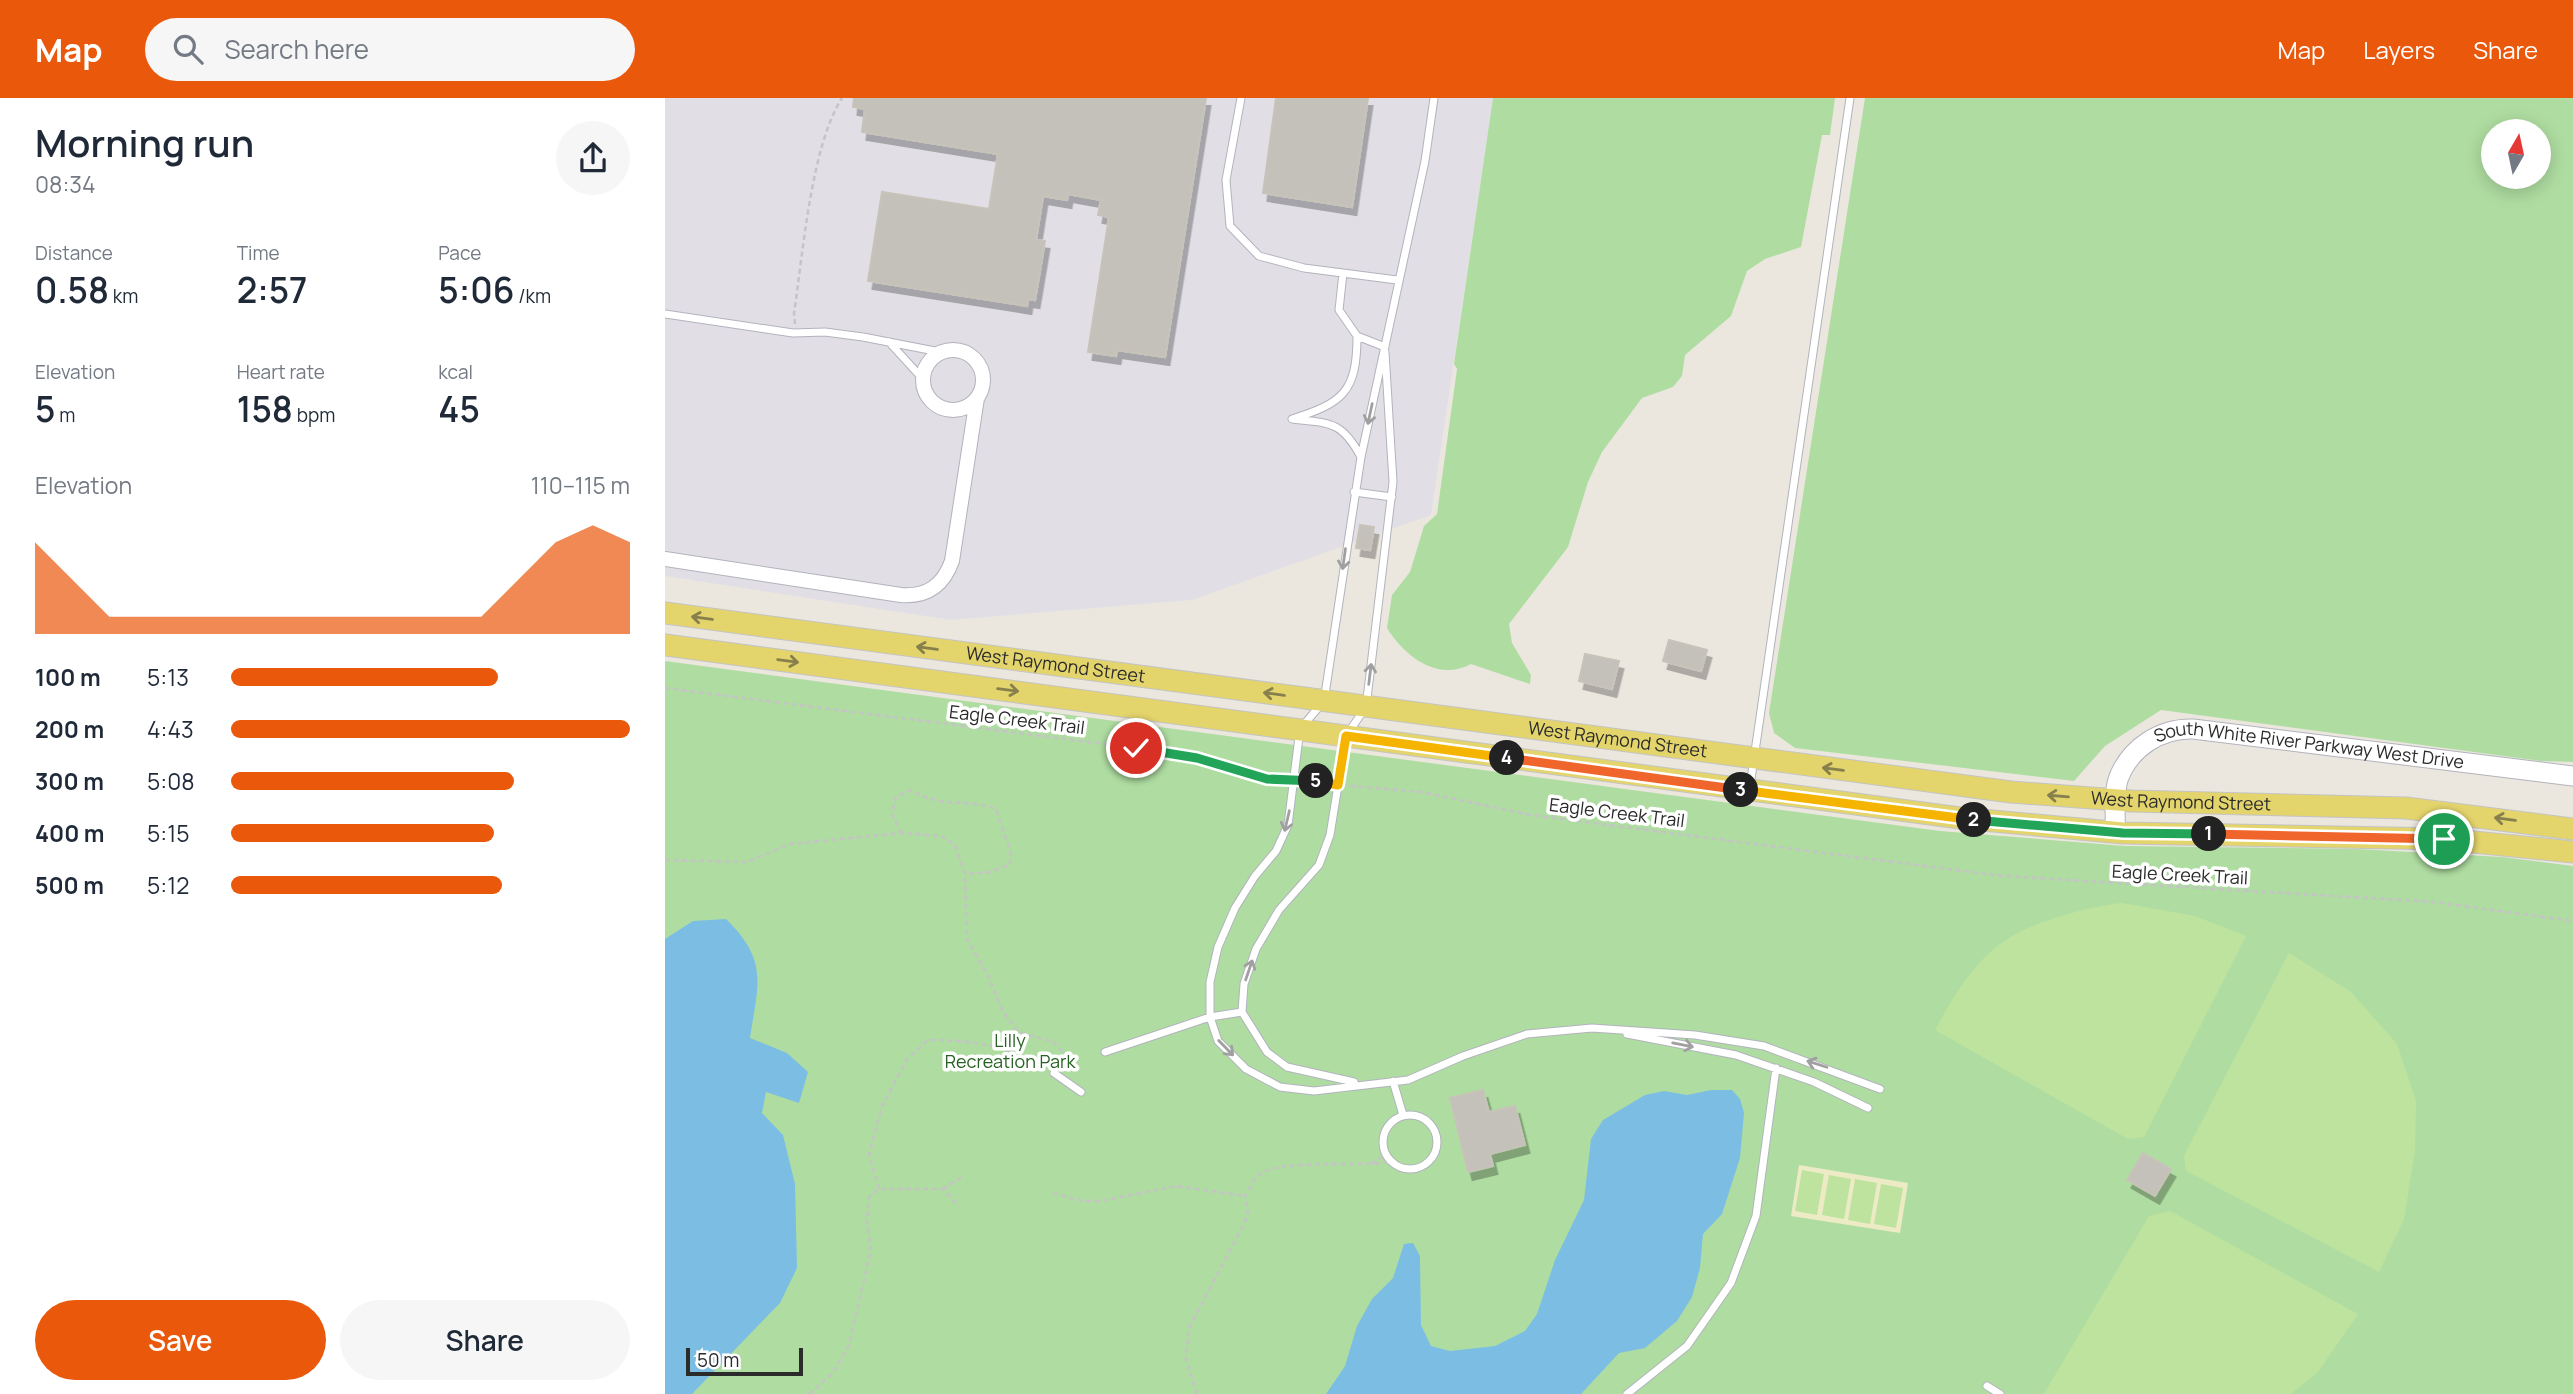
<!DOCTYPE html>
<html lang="en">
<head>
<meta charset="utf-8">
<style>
  body { margin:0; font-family:Manrope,sans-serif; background:#f6f6f7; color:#1f2937; height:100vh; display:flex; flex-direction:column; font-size:26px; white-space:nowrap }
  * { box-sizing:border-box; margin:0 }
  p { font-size:23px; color:#747a83 }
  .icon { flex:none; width:38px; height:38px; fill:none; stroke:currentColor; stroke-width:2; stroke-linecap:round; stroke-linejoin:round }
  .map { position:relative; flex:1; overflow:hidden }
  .details { display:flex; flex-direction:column; background:#fff; width:665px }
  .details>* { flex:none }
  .needle { width:46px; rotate:9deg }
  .fabs { position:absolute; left:1816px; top:21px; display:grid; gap:14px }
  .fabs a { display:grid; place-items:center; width:70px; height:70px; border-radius:50%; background:#fff; box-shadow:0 4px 18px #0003; font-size:35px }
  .scale { position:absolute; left:21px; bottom:18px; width:117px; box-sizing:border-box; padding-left:7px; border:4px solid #2b2b2b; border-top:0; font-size:19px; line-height:24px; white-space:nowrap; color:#2b2b2b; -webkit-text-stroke:5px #fff; paint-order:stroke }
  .pin { position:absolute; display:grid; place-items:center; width:60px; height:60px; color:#fff; margin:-30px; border:4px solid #fff; border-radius:50%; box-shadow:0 2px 7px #0007 }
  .km { position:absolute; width:35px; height:35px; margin:-18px; border-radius:50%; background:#222; color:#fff; font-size:19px; line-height:35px; text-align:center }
  .round { display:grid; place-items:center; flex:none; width:74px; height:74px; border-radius:37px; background:#f6f6f7 }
  .summary { display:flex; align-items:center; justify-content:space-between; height:119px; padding:0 35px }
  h1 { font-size:38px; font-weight:600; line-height:52px }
  .figures { display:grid; grid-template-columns:repeat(3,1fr); gap:10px; height:119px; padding:7px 35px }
  .figures div { display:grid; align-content:center }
  .figures b { font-size:35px; font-weight:600 }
  .figures small { font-size:19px; font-weight:400 }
  .figures p { font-size:19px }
  .chart { height:196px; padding:14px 35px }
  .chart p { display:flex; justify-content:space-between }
  .chart svg { width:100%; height:126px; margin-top:7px; fill:#ea580c; opacity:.7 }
  .action { display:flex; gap:14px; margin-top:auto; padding:14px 35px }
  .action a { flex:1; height:80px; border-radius:42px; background:#ea580c; color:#fff; font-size:28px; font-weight:600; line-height:80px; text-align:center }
  .action a+a { background:#f6f6f7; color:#1f2937 }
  ul { padding:0 35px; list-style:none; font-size:23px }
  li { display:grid; grid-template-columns:112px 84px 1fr; align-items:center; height:52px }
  li i { height:18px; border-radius:9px; background:#ea580c }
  header { display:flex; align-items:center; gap:42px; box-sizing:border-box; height:98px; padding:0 35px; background:#ea580c; color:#fff }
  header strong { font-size:33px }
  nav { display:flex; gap:38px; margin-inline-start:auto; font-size:24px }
  .search { width:490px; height:63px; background:#f6f6f7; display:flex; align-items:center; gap:18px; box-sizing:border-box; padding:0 24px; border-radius:38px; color:#747a83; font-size:26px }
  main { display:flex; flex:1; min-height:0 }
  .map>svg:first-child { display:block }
</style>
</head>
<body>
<header>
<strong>Map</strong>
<div class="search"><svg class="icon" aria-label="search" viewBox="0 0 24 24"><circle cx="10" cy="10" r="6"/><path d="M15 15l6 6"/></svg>Search here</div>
<nav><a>Map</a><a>Layers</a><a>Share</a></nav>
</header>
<main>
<section class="details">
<div class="summary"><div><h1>Morning run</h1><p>08:34</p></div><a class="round"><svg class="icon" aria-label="share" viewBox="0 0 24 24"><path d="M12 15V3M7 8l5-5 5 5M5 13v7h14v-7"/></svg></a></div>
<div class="figures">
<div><p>Distance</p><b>0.58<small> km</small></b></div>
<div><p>Time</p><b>2:57</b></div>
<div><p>Pace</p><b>5:06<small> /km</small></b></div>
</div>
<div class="figures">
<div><p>Elevation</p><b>5<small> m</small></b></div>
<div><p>Heart rate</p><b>158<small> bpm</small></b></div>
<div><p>kcal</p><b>45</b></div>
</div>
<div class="chart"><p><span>Elevation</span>110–115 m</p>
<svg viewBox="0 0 160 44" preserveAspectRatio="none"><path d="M0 44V12L10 25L20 38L30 38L40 38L50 38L60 38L70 38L80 38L90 38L100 38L110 38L120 38L130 25L140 12L150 6L160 12V44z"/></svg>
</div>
<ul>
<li><b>100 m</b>5:13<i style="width:67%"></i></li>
<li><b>200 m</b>4:43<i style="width:100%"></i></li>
<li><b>300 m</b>5:08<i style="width:71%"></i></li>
<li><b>400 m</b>5:15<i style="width:66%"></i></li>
<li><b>500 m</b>5:12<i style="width:68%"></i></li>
</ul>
<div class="action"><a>Save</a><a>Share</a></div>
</section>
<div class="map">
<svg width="1908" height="1296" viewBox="0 0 1908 1296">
  <defs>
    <filter id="shadow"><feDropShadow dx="4.5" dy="8" stdDeviation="0" flood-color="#0004"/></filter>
  </defs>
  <rect width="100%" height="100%" fill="#ebe7df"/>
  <!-- industrial -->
  <path fill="#e1dfe5" d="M0,0h828l-62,417 -239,85 -241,20 -286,-44z"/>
  <!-- green -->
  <path fill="#afdda1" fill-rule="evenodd" d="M828,0h342l-5,37h-8l-21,112 -36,12 -18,12 -16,45 -46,39 -3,21 -9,11 -31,11 -40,54 -14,30 -20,65 -59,77 3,19 19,32 -1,9 -59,-20c-33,18 -66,-7 -84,-36l5,-33 18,-23 14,-46 13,-12 20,-145 -3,-5z
    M1200,0h708v664l-32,-1 -380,-51 -56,36 -31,35 -279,-33 -21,-15 -5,-20zM1829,33h45v46h-45z
    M0,563l1275,170 185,15 232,3 145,8 71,9v528h-1908z"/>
  <!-- sand -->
  <path fill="#edebc5" d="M1134,1067l109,18 -8,50 -109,-17z"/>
  <!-- pitch -->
  <path fill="#bee39e" d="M1457,805l73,13 51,20 -102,201 -16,2 -193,-109c18,-33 40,-71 74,-92 26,-17 82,-32 113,-35z
    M1624,855l62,39 46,52 19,57 -1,50 -11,68 -25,53 -193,-101 -2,-15z
    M1137,1072l22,4 -7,41 -22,-4z
    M1164,1077l22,4 -7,40 -22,-4z
    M1190,1081l22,4 -7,41 -22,-4z
    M1216,1086l22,4 -7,40 -22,-4z
    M1505,1113l188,103 -40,58 -27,22h-247l105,-178z"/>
  <!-- water -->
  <path fill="#7cbde3" d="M61,821c43,42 32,65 24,119l37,15 21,19 -9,31 -33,-11 -4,21 21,22 12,49 2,84 -17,35 -88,91h-27v-455l28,-18z
    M1046,992h21l8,9 4,14 -4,45 -18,56 -19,20 -3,34 -8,29 -15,24 -32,27 -26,5 -38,41h-255l19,-28 12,-40 15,-27 21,-21 11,-34 9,-1 7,13 1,69 10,21 19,5 45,-5 30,-15 12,-17 18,-54 29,-60 7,-61 12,-19 42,-25 19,-4 23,4z"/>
  <!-- building -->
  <path fill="#c4c1ba" stroke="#c7c3b9" stroke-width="2" filter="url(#shadow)" d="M189,0h352l-41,259 -48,-7 -1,6 -28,-4 21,-135 -11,-2 3,-15 -33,-6 -1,6 -24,-4 -7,44 9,1 -10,59 -7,-1 -1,7 -159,-25 14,-89 107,17 9,-55 -136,-22 3,-23 -12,-2z
    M611,0h92l-16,109 -89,-14z
    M695,427l14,2 -4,23 -14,-2z
    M1004,542l38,10 -6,21 -38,-10z
    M920,556l34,7 -7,28 -33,-8z
    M818,992l6,22 26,-6 10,39 -35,9 3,12 -25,6 -18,-74z
    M1478,1055l28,16 -16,27 -28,-16z"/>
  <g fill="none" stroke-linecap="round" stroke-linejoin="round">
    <!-- lane casing -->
    <g stroke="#b2b3bd" stroke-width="9">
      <path id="lane" d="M576,0l-15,82 4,46 29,30 45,12 93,12
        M769,0l-9,63 -64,296 -37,244 -24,28 -12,96 -12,26 -21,25 -20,32 -17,39 -8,35v35l8,24 28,28 34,18 34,4 94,-11 55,-24 64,-22 65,-6 103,7 69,11 116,43
        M678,175l-4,37 18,26 28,11
        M0,216l128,19 32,-1 38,5 77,15
        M692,238c0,56 -14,67 -65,83 38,4 50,2 69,38
        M224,244l33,36
        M689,394l38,5
        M1085,688l100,-688
        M962,936l109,21 78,27 54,26
        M440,954l105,-35 32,-5
        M389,975l27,19
        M728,983l10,34
        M689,984l-67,-15 -20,-15 -25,-40 2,-28 12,-35 23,-39 40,-45 11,-30 16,-99 20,-29 27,-225 -8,-130
        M718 1044a27 27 0 1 1 54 0a27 27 0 1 1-54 0Z
        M1322,1288l13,8
        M962,1296l60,-48 44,-63 25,-67 20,-148"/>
    </g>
    <!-- street casing -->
    <g stroke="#b2b3bd" stroke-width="16">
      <path id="street" d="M258 282a30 30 0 1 1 60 0a30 30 0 1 1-60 0Z
        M0,461l236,36c26,2 42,-9 51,-34l25,-163"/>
    </g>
    <!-- secondary casing -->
    <g stroke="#b2b3bd" stroke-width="21">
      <g id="secondary">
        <path id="s1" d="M1450,734c1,-16 -2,-40 4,-55 12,-30 42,-49 74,-48l380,47"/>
      </g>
    </g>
    <!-- primary casing -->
    <g stroke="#c4c4c4" stroke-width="23">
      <g id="primary">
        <path id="s2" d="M0,515l1346,179 120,9 275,7 167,21"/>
        <path d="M0,547l1295,173 163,15 321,6 129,13"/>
      </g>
    </g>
    <!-- path -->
    <path stroke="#c4c4c4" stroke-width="2.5" stroke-dasharray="5 3.5" stroke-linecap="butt" d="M130,226l-1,-11c9,-59 17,-167 48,-215
      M0,590l471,60 61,10 70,21 17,-1
      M639,682l22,3
      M685,688l72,6 109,23 471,61 432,26 139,19
      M236,735l-9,-19 4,-17 15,-7c35,20 51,7 85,19l15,44 -1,11 -18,8 -26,2
      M0,762l81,2 44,-18 111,-11 40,3 14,9 10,29 2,65 21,37 15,36 16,20 35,10 17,20
      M706,1066l15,-10
      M214,1091l-10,-34 13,-49 25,-47 21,-19c43,0 80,5 117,28
      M278,1091l20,-13
      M388,1095l30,8h18l75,-15 69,10
      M144,1296l24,-21 16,-28 22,-95 -4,-28 2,-25 10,-8h64l16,17
      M532,1296l-11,-36 3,-30 56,-106 3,-12 -3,-14c4,-7 9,-17 15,-22 20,-15 101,-7 132,-12"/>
    <!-- lane -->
    <use href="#lane" stroke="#fff" stroke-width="7"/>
    <!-- street -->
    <use href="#street" stroke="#fff" stroke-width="14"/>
    <!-- secondary -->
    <use href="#secondary" stroke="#fff" stroke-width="19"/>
    <!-- primary -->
    <use href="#primary" stroke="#e3d46c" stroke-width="21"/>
  </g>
  <!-- one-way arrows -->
  <defs><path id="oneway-shaft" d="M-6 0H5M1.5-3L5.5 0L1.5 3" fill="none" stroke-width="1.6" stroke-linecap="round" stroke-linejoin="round" transform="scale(1.75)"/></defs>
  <g stroke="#a0a0a0">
    <use href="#oneway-shaft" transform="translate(705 316) rotate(102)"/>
    <use href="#oneway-shaft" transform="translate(679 461) rotate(98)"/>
    <use href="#oneway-shaft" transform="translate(705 576) rotate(-83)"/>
    <use href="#oneway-shaft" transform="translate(622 723) rotate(103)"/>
    <use href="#oneway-shaft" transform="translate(584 872) rotate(-71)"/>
    <use href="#oneway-shaft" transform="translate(1018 947) rotate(11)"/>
    <use href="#oneway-shaft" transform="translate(561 950) rotate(46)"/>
    <use href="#oneway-shaft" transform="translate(1152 966) rotate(-162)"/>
  </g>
  <g stroke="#87804c">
    <use href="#oneway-shaft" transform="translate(37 520) rotate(-172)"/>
    <use href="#oneway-shaft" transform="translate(262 550) rotate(-172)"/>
    <use href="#oneway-shaft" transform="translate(123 563) rotate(8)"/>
    <use href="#oneway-shaft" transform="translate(343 592) rotate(7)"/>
    <use href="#oneway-shaft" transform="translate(609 596) rotate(-172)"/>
    <use href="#oneway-shaft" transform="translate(1168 671) rotate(-172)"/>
    <use href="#oneway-shaft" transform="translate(1393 698) rotate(-175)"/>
    <use href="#oneway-shaft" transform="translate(1840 721) rotate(-172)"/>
  </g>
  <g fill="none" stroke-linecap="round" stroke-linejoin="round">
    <!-- split-1 casing -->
    <g stroke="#fff" stroke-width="14">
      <path id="split-1" d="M1544,736l235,5"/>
    </g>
    <!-- split-2 casing -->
    <g stroke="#fff" stroke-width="14">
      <path id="split-2" d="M1309,722l149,13 86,1"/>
    </g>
    <!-- split-3 casing -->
    <g stroke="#fff" stroke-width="14">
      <path id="split-3" d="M1076,692l233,30"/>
    </g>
    <!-- split-4 casing -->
    <g stroke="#fff" stroke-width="14">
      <path id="split-4" d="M842,660l234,32"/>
    </g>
    <!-- split-5 casing -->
    <g stroke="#fff" stroke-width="14">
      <path id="split-5" d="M651,683l22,4 8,-49 161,22"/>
    </g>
    <!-- split-6 casing -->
    <g stroke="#fff" stroke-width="14">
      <path id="split-6" d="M471,650l61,10 70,21 49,2"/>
    </g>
    <!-- split-1 -->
    <use href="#split-1" stroke="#f0652b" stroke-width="9"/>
    <!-- split-2 -->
    <use href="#split-2" stroke="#22a559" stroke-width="9"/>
    <!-- split-3 -->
    <use href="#split-3" stroke="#f5b400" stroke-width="9"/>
    <!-- split-4 -->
    <use href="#split-4" stroke="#f0652b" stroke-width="9"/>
    <!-- split-5 -->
    <use href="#split-5" stroke="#f5b400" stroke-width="9"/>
    <!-- split-6 -->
    <use href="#split-6" stroke="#22a559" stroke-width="9"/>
  </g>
  <g text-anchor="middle" stroke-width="7" stroke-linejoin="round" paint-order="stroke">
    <!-- street labels -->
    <g font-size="18" fill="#2b2b2b" stroke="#fff">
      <text dy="6" stroke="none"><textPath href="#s2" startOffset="394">West Raymond Street</textPath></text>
      <text transform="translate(352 622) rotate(7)" y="6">Eagle Creek Trail</text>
      <text dy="6" stroke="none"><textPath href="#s2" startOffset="961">West Raymond Street</textPath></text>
      <text dy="6" stroke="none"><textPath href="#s1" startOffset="266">South White River Parkway West Drive</textPath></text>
      <text dy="6" stroke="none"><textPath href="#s2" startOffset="1528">West Raymond Street</textPath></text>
      <text transform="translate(952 715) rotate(7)" y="6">Eagle Creek Trail</text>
      <text transform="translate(1515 777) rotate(3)" y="6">Eagle Creek Trail</text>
    </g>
    <!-- park labels -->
    <g font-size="18" fill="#286222" stroke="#fff">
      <text x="345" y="949">Lilly<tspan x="345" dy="21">Recreation Park</tspan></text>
    </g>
  </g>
</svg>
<div class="fabs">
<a><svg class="needle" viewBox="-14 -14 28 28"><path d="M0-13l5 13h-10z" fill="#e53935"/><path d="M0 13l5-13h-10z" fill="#747a83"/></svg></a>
</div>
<div class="scale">50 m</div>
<div class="pin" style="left:1779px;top:741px;background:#1e9e55"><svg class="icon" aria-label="arrive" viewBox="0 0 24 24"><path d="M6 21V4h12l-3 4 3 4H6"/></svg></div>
<div class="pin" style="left:471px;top:650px;background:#d93025"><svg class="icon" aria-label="check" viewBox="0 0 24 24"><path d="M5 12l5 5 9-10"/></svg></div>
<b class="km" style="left:1544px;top:736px">1</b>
<b class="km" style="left:1309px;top:722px">2</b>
<b class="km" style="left:1076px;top:692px">3</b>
<b class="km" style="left:842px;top:660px">4</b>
<b class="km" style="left:651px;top:683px">5</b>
</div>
</main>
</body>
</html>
